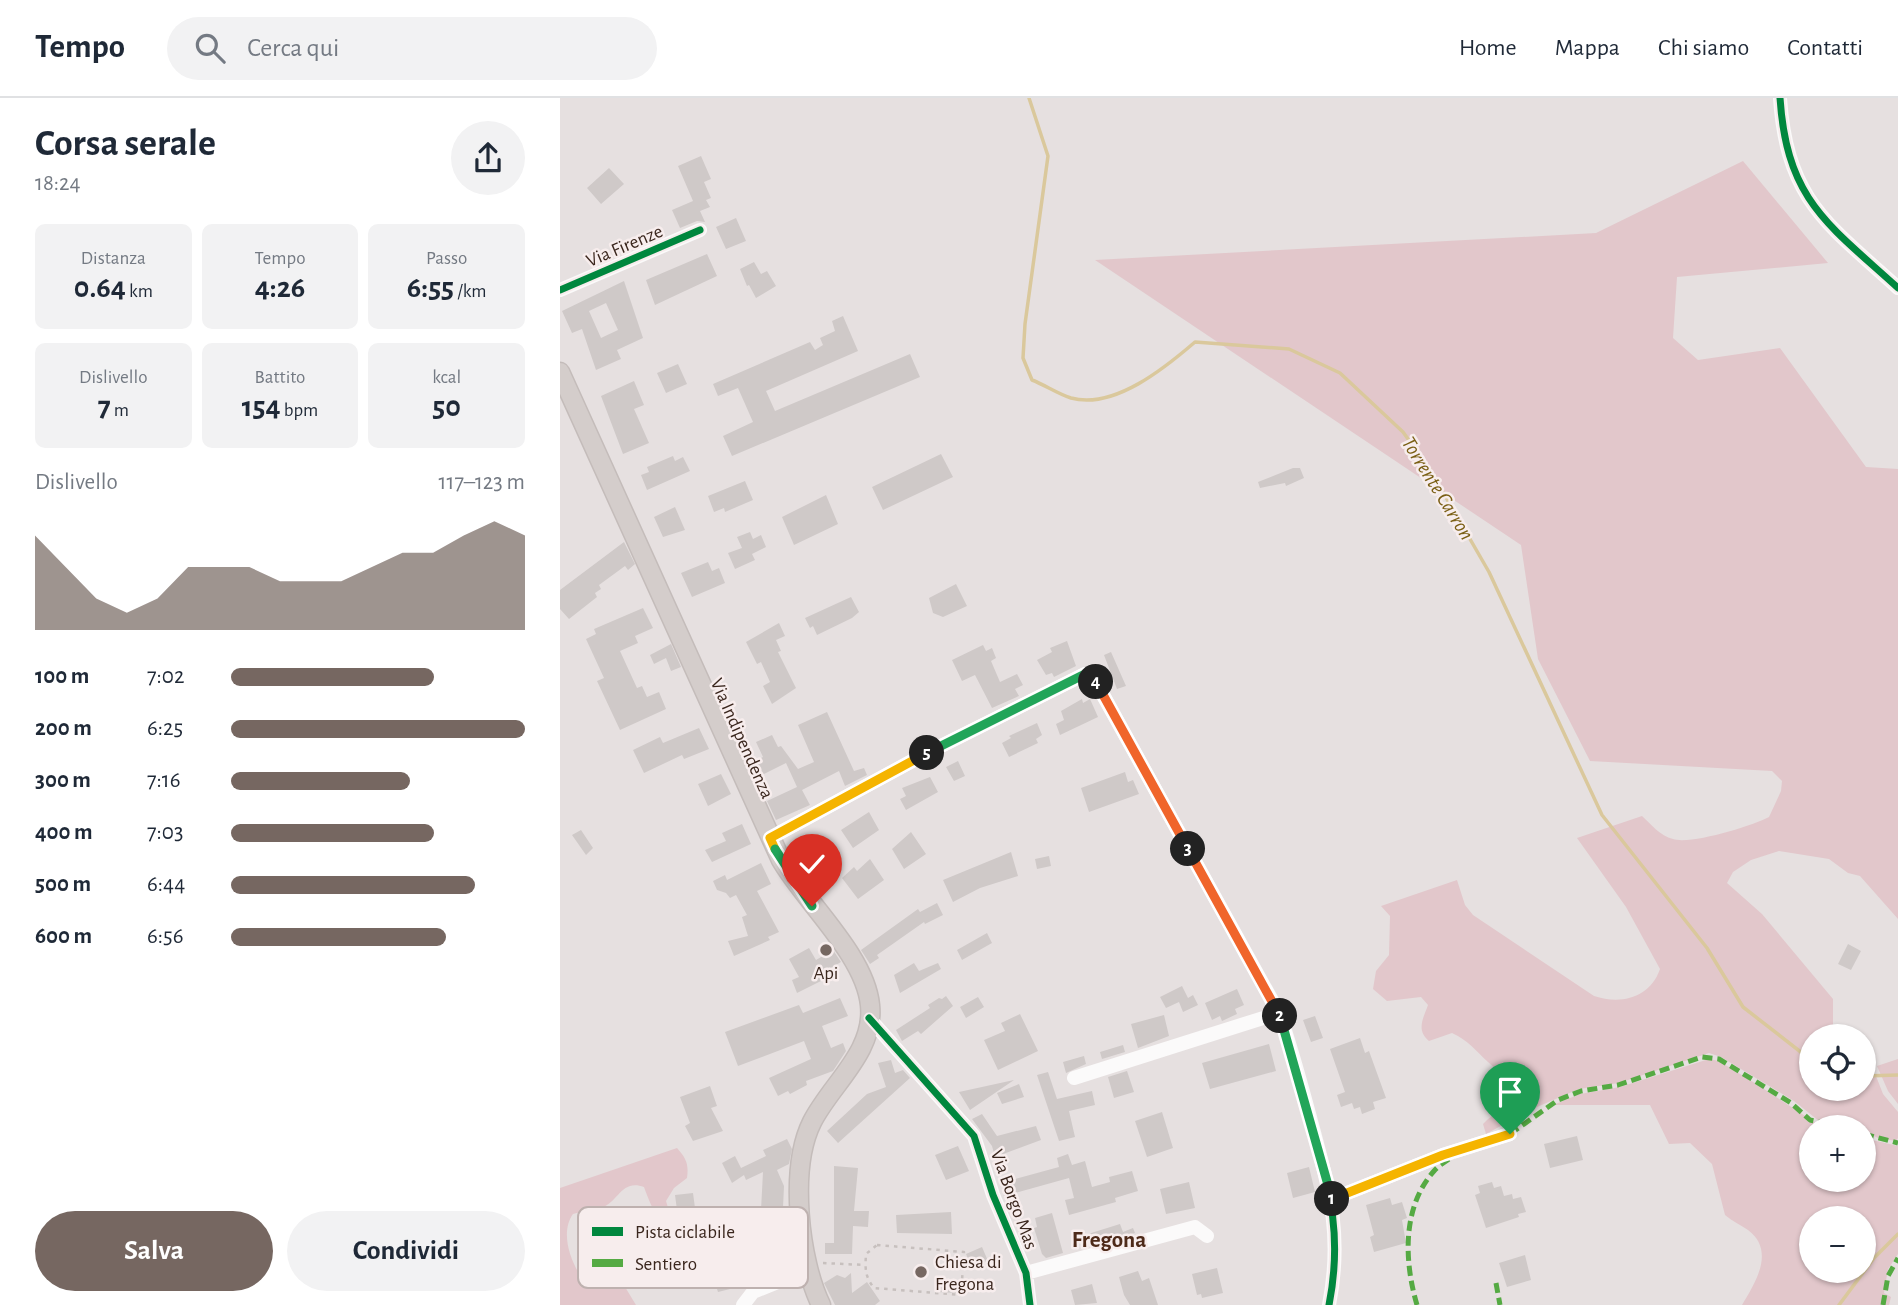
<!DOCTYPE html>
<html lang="it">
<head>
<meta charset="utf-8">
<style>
  body { margin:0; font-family:"Alegreya Sans",sans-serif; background:#f2f2f3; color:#1f2937; height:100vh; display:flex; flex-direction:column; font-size:26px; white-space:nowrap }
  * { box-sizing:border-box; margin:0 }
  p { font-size:23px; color:#747a83 }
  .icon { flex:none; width:38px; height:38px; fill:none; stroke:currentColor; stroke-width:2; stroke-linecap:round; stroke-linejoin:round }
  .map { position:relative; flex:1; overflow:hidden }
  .panel { display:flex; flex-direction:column; background:#fff; width:560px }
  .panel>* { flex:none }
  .fabs { position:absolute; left:1239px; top:926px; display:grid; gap:14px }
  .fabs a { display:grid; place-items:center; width:77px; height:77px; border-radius:50%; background:#fff; box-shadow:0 2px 5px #0004; font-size:35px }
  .pin { position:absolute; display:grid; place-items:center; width:60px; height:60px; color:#fff; margin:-72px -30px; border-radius:50% 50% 50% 0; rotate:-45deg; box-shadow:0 0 7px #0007 }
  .pin .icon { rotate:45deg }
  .km { position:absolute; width:35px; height:35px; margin:-18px; border-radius:50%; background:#222; color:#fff; font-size:19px; line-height:35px; text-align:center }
  .round { display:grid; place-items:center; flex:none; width:74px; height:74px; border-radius:37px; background:#f2f2f3 }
  .headline { display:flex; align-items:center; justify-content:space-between; height:119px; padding:0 35px }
  h1 { font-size:38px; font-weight:700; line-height:52px }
  .metrics { display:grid; grid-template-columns:repeat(3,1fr); gap:10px; height:119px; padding:7px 35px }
  .metrics div { display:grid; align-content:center; border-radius:10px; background:#f2f2f3; text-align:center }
  .metrics b { font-size:30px; font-weight:700 }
  .metrics small { font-size:19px; font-weight:400 }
  .metrics p { font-size:19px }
  .chart { height:196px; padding:14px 35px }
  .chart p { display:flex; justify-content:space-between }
  .chart svg { width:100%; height:126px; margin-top:7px; fill:#766761; opacity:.7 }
  .action { display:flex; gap:14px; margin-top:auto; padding:14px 35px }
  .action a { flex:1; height:80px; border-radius:42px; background:#766761; color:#fff; font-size:28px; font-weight:700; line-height:80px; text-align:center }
  .action a+a { background:#f2f2f3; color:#1f2937 }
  ul { padding:0 35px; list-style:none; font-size:23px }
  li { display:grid; grid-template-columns:112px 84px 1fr; align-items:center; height:52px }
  li i { height:18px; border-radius:9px; background:#766761 }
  header { display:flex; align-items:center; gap:42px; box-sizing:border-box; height:98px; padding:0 35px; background:#fff; border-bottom:2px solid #e0e1e3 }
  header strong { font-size:33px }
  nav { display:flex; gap:38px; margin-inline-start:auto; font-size:24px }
  .search { width:490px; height:63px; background:#f2f2f3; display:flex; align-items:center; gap:18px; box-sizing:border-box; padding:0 24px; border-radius:38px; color:#747a83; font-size:26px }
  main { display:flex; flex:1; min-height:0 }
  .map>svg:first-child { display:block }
</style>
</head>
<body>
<header>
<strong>Tempo</strong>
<div class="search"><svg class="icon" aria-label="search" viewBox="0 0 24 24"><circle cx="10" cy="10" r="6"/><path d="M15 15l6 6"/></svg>Cerca qui</div>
<nav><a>Home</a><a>Mappa</a><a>Chi siamo</a><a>Contatti</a></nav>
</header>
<main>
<section class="panel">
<div class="headline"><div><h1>Corsa serale</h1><p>18:24</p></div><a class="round"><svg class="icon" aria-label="share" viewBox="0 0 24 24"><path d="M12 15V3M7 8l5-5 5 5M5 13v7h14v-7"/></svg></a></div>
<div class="metrics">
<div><p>Distanza</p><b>0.64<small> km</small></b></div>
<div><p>Tempo</p><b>4:26</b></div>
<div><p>Passo</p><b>6:55<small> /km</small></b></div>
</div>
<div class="metrics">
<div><p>Dislivello</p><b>7<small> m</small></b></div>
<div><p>Battito</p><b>154<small> bpm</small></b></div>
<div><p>kcal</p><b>50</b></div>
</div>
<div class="chart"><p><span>Dislivello</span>117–123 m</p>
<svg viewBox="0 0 160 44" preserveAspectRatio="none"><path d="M0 44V11L10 22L20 33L30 38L40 33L50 22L60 22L70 22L80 27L90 27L100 27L110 22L120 17L130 17L140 11L150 6L160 11V44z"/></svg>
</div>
<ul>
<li><b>100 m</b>7:02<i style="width:69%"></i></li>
<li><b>200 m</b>6:25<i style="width:100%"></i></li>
<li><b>300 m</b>7:16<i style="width:61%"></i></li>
<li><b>400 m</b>7:03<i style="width:69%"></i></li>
<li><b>500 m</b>6:44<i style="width:83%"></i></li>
<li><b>600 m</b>6:56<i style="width:73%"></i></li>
</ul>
<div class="action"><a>Salva</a><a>Condividi</a></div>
</section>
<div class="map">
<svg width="1338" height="1207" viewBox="0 0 1338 1207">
  <rect width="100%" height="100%" fill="#e6e0e0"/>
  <!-- green -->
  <path fill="#e2c7cb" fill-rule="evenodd" d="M1183,63l85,102 -151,14 -4,61 25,22 82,-12 86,119 32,2v450l-38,-43 -12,-3 -19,-14 -50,-8 -28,9 -18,12 -6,11 35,31 71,85v29l-7,8h-15v52h53v-21l12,9 7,18 15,18v26l-2,3 -18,-3 -14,-7v-4l-45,-6 -25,-20 -73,-44 -12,-4 -90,30 -40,6 -49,21 -44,24 -3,-10c15,-17 39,-19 51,-37 -15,-8 -34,-13 -46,-25 -13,-12 -19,-21 -36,-29l-23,8c-13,-11 -6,-22 -1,-36l-7,-8 -34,4 -14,-12 3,-18 13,-16 1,-39 -9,-10 76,-26 8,25 8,10 121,81c27,9 56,2 66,-27l-34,-62 -49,-69 65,-22c9,8 18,20 31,23 17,6 79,-13 96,-22l12,-26 1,-10 -10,-10 -182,-10 -52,-102 -17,-114 -426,-285 501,-27z
    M1149,961l10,2 39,24 64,42h-11v53h53v-42l34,8v108l-10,15 -4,24 7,4 -2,8h-147c13,-22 34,-54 6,-75 -7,-5 -16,-9 -23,-15l-13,-51 -22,-21 -21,1 -19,-39h-97l27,-11 40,-7zM1304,1120v52h-53v-52z
    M1338,961v45l-10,-13 -11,-25z
    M117,1050c9,10 12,16 10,30l-13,10 -8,13 11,37 -8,3c-7,-11 -21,-42 -25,-54 -23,-8 -25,15 -43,21 -9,4 -18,3 -28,6 -13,18 -3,47 9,64l18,4 19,-5 17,28h-76v-117z"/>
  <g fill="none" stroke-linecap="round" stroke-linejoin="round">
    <!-- stream -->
    <path stroke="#dac89c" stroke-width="3.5" d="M469,0l19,58 -23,168 -2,34 9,22c13,5 26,14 39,18 43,12 95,-31 124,-56l94,7 51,24 63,59 26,36 60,104 113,243 105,133 36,59 68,53
      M1304,978l34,-1
      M1279,1207l35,-47 24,-24"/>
  </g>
  <!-- building -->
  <path fill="#cfc9c8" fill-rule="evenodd" d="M141,58l10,23 -7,3 7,16 -5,2 4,7 -10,4 5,11 -8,-1 -17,7 -8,-18 21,-9 -15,-35z
    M49,70l15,16 -23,20 -14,-16z
    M176,120l10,23 -20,8 -10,-22z
    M147,156l10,22 -62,29 -9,-25z
    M194,164l7,12 6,-3 9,15 -20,12 -7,-13 -2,1 -7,-17z
    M64,183l19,57 -26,12 4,9 -25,11 -14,-41 -10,4 -10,-22zM46,205l12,27 -17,8 -12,-27z
    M283,218l15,35 -92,40 9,20 135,-57 10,23 -188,79 -9,-20 30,-14 -15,-34 -20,8 -5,-12 97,-42 5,8 8,-5 -3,-7 15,-7 -3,-10z
    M118,266l9,20 -21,9 -9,-20z
    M74,283l10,24 -10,4 15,34 -26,11 -22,-58z
    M381,356l12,23 -70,33 -11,-23z
    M113,358l2,5 8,-4 7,14 -43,19 -6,-15 8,-3 -2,-5z
    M733,370h7l4,10 -18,8 -1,-3 -25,5 -2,-6z
    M185,383l8,19 -28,12 -1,-4 -10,4 -6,-16z
    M266,397l12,29 -44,21 -12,-28z
    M115,409l10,23 -22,7 -9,-20z
    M190,434l3,7 8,-4 5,12 -14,7 3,6 -20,9 -7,-16 14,-5 -5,-11z
    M64,444l11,22 -7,6 -3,-4 -26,19 2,4 -6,4 2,4 -28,22 -9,-10v-19z
    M148,464l4,9 7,-3 6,15 -33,14 -11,-24z
    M396,486l11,22 -24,11 -10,-4 -4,-15z
    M291,499l8,15 -7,6 -35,17 -4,-9 -3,2 -5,-10z
    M83,510l10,20 -18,8 3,7 -18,8 17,37 5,-2 5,11 12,-5 7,17 -46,21 -23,-49 7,-3 -18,-39 10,-5 -2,-5z
    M219,525l6,13 -9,4 5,11 -3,1 18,36 -24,16 -9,-18 7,-4 -9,-20 -4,2 -11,-22z
    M507,543l9,25 -22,11 -2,-4 -6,2 -9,-15 15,-8 -2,-4z
    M111,546l10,23 -10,4 -5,-13 -12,6 -4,-9z
    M423,547l3,6 6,-3 4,10 -5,3 9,21 17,-8 6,11 -8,4 4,7 -27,12 -17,-33 -13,6 -10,-21z
    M551,554l15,34 -9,3 -13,-34z
    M522,601l1,4 7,-4 8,18 -38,18 -4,-11 8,-4 -3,-9z
    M267,614l27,59 10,-3 3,7 -22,11 -6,-15 -37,19 8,15 -34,15 -9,-19 30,-14 -11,-24 -24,12 -7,-14 8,-4 -7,-15 16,-7 6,12 3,-1 17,23 16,-7 -16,-37z
    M477,625l5,12 -6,4 2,4 -29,14 -7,-14 9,-5 -2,-2z
    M139,630l10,21 -25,10 -2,-4 -38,18 -11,-23 27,-13 3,6z
    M398,663l7,15 -11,5 -8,-14z
    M565,674l3,10 5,-2 6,14 -50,18 -8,-24z
    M161,676l10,20 -23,12 -10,-22z
    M370,679l8,15 -32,18 -6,-11 6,-3 -4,-8z
    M309,714l10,18 -26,18 -12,-18z
    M182,726l9,20 -39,18 -7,-12 21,-9 -4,-8z
    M21,732l12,18 -7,7 -14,-20z
    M351,734l15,22 -22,15 -12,-20z
    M263,748l11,19 -14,10 -12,-18z
    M451,754l7,24 -38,12 -27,14 -10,-22z
    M489,758l2,10 -14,3 -2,-10z
    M310,761l14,21 -26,19 -16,-21 12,-11 3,4z
    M201,765l10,21 -14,7 22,41 -11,5 2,3 -36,16 -6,-15 20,-5 -6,-19 5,-2 -11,-20 -6,3 -4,-5 -9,-3 -4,-9 12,-6 2,5z
    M377,805l6,12 -18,9 -1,-2 -47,33 2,3 -9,6 -9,-14 57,-41 2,3z
    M427,835l5,10 -30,17 -5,-10z
    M1288,846l13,7 -10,19 -13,-6z
    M249,850l7,12 17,-10 8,12 -19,11 3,6 -28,14 -5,-13 7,-3 -10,-18z
    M354,865l5,8 19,-8 3,6 -41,24 -6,-18z
    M622,888l6,12 5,-3 5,10 -15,7 -4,-10 -13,6 -6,-11z
    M677,891l7,16 -9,4 2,5 -15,7 -2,-5 -8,4 -7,-17z
    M386,898l7,10 -32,28 -3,-3 -16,10 -6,-11 34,-22 -2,-3 11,-7 3,1z
    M418,899l6,10 -18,11 -6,-11z
    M280,900l8,18 -26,10 9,22 12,-5 3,8 -13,20 -27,10 1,4 -17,9 -2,-3 -10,5 -9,-18 42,-19 -7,-18 -66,25 -13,-34 74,-27 4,8z
    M460,916l18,37 -40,19 -14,-30 21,-9 -4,-8z
    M604,917l5,21 -31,12 -7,-24z
    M755,918l8,22 -12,4 -8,-22z
    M800,940l5,15 4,-2 17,47 -13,4 2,7 -13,5 -2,-7 -6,2 -2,-6 -11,4 -4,-12 8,-3 -15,-43z
    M709,946l7,27 -66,18 -8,-26z
    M563,947l2,7 -23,7 -2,-7z
    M524,958l2,8 -20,9 -3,-11z
    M331,962l4,13 8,-3 7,8 -72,65 -11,-12 40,-37 19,-7 -8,-24z
    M567,973l7,21 -20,6 -6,-21z
    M488,974l9,27 35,-8 3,14 -26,6 6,26 -16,4 -22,-66z
    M454,982l-44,30 -11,-18z
    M459,986l5,13 -22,7 -5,-11z
    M150,988l7,20 -6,2 12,23 -30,10 -8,-15 5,-3 -10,-26z
    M602,1014l11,36 -26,9 -12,-36z
    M422,1016l15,22 39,-10 5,14 -46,17 -3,-11 -20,-27z
    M1017,1038l6,24 -33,8 -6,-24z
    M227,1041l5,10 -3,15 -12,6 7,16 -2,44 -22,-1 3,-57 -17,8 -2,-5 -12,8 -10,-20 13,-7 6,12 25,-12 -3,-6z
    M398,1048l11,25 -23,9 -11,-25z
    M508,1056l4,11 13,-4 7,26 18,-5 -1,-5 23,-6 6,20 -23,7 1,4 -47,13 -4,-15 9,-2 -5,-20 -65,18 -3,-13 58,-16 -2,-9z
    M274,1068l24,2 -4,43h15l-1,16 -15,-1 -1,28h-27v-11h9z
    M749,1069l6,25 -22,6 -6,-25z
    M629,1084l6,26 -29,6 -6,-25z
    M932,1084l2,6 7,-2 3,10 8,-2 1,5 8,-2 5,15 -8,2 1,3 -33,11 -11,-33 5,-2 -2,-7z
    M133,1095l4,30 -18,2 -4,-30z
    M830,1100l2,7 10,-3 5,16 -5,2 4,23 -32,9 -4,-15 4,-2 -8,-30z
    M391,1114l1,22 -55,-1 -1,-18z
    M492,1115l11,40 -17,5 -4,-4 -8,-26 3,-1 -2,-9z
    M560,1126l3,8 10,-4 2,5 -43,12 -4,-11z
    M231,1142l3,15 -48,19 2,4 -15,5 1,5 -16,4 -9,-27 31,-7 -2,-5 17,-4 1,5z
    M422,1149l6,14 -16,7 -6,-14z
    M965,1157l6,25 -24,7 -8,-24z
    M657,1170l6,25 -21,5 -1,-4 -4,1 -5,-21z
    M578,1173l4,10 7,-3 9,27h-28l-6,-10 -5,-18z
    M291,1175l1,20 15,-11 13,19 -5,4h-40l-11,-22 13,-8 8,3z
    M378,1183l20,2v10l-21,-1z
    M532,1186l5,19 -22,2 -4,-15z"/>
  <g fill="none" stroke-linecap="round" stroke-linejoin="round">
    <!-- major casing -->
    <g stroke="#c4bcba" stroke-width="21">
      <path id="major" d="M0,274l221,488c25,43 84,95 89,145 5,47 -39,79 -58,117 -23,46 -13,138 9,183"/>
    </g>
    <!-- path -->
    <path stroke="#c7c0be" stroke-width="2.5" stroke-dasharray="3.5 5" stroke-linecap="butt" d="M317,1147l87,7 -3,43 -87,-7c-9,-12 -9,-18 -8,-34z
      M263,1165l42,2"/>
    <!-- minor -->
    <path stroke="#fbfafa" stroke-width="14" d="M1220,0c7,103 48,126 118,190
      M0,192l140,-60
      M210,740l155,-84 160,-80 9,5 185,334c13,36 22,72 32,108 18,68 32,113 18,184
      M309,920l105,118 19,59 33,78 4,32
      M514,980l205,-65
      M772,1101l111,-44 67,-21
      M466,1175l169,-46 12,9
      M183,1207l10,-13 54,-22"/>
    <!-- major -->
    <use href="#major" stroke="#d4cdcb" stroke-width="18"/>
    <!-- quiet -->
    <path stroke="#55aa43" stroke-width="5" stroke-dasharray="10 5" stroke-linecap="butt" d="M950,1036l48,-34 23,-9 37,-6 84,-28 17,2 72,44 19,17 31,7
      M1304,1036l34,9
      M936,1185l4,22
      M857,1207c-13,-44 -15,-98 17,-134 8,-9 21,-15 30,-22
      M1323,1207l5,-29 10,-18"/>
    <!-- cycleway casing -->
    <g stroke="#f7eded" stroke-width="11">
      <path id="cycleway" d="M1220,0c7,103 48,126 118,190
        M0,192l140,-60
        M210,740l155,-84 160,-80 9,5 185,334c13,36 22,72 32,108 18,68 32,113 18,184
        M309,920l105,118 19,59 33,78 4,32"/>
    </g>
    <!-- cycleway -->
    <use href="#cycleway" stroke="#00873e" stroke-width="7"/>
  </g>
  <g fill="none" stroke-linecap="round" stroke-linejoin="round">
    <!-- split-1 casing -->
    <g stroke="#fff" stroke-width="14">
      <path id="split-1" d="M772,1101l111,-44 67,-21"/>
    </g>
    <!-- split-2 casing -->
    <g stroke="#fff" stroke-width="14">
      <path id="split-2" d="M720,918l52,183"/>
    </g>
    <!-- split-3 casing -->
    <g stroke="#fff" stroke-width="14">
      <path id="split-3" d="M628,751l92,167"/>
    </g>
    <!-- split-4 casing -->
    <g stroke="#fff" stroke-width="14">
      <path id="split-4" d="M536,584l92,167"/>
    </g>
    <!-- split-5 casing -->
    <g stroke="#fff" stroke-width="14">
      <path id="split-5" d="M367,655l158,-79 11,8"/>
    </g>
    <!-- split-6 casing -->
    <g stroke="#fff" stroke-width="14">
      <path id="split-6" d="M215,751l-5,-11 157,-85"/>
    </g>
    <!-- split-7 casing -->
    <g stroke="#fff" stroke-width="14">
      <path id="split-7" d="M215,751l37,57"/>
    </g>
    <!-- split-1 -->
    <use href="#split-1" stroke="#f5b400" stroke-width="9"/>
    <!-- split-2 -->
    <use href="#split-2" stroke="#22a559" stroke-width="9"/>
    <!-- split-3 -->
    <use href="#split-3" stroke="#f0652b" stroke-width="9"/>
    <!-- split-4 -->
    <use href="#split-4" stroke="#f0652b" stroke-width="9"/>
    <!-- split-5 -->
    <use href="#split-5" stroke="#22a559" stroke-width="9"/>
    <!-- split-6 -->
    <use href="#split-6" stroke="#f5b400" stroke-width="9"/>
    <!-- split-7 -->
    <use href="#split-7" stroke="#22a559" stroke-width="9"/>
  </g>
  <!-- markers -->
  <g fill="#766761" stroke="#f7eded" stroke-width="2.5">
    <circle cx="266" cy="852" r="7"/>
    <circle cx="361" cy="1174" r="7"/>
  </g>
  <g text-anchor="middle" stroke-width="5" stroke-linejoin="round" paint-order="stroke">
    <!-- street labels -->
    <g font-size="19" fill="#3a261d" stroke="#f7eded">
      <text transform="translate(64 147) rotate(-23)" y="7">Via Firenze</text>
      <text transform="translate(183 640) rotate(66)" y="7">Via Indipendenza</text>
      <text transform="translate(455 1101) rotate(70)" y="7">Via Borgo Mas</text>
    </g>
    <!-- poi labels -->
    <g font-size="19" fill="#3a261d" stroke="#f7eded">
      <text x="266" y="881">Api</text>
      <text x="375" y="1170" text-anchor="start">Chiesa di<tspan x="375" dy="22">Fregona</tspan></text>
    </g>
    <!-- water labels -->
    <g font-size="21" font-style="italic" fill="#7a5f14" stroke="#f7eded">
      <text transform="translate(878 390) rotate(58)" y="7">Torrente Carron</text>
    </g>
    <!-- quarter labels -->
    <g font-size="23" font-weight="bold" fill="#4d2918" stroke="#f7eded">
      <text x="549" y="1149">Fregona</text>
    </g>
  </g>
  <!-- legend -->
  <rect x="18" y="1109" width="230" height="81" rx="10" fill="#f7eded" stroke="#beb1af" stroke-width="2"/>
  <rect x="32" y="1129" width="31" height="9" fill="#00873e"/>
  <rect x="32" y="1161" width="31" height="8" fill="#55aa43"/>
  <g font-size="19" fill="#3a261d">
    <text x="75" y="1140">Pista ciclabile</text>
    <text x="75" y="1172">Sentiero</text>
  </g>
</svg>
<div class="fabs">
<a><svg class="icon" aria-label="locate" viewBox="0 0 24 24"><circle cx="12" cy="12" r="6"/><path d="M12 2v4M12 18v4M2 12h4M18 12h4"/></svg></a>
<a>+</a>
<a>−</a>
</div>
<div class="pin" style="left:950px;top:1036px;background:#1e9e55"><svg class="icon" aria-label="arrive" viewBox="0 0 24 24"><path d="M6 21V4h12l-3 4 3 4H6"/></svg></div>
<div class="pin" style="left:252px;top:808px;background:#d93025"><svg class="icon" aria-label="check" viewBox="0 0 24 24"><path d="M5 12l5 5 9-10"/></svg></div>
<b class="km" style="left:772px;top:1101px">1</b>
<b class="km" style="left:720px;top:918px">2</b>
<b class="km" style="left:628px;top:751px">3</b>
<b class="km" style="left:536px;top:584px">4</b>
<b class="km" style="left:367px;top:655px">5</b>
</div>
</main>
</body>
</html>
